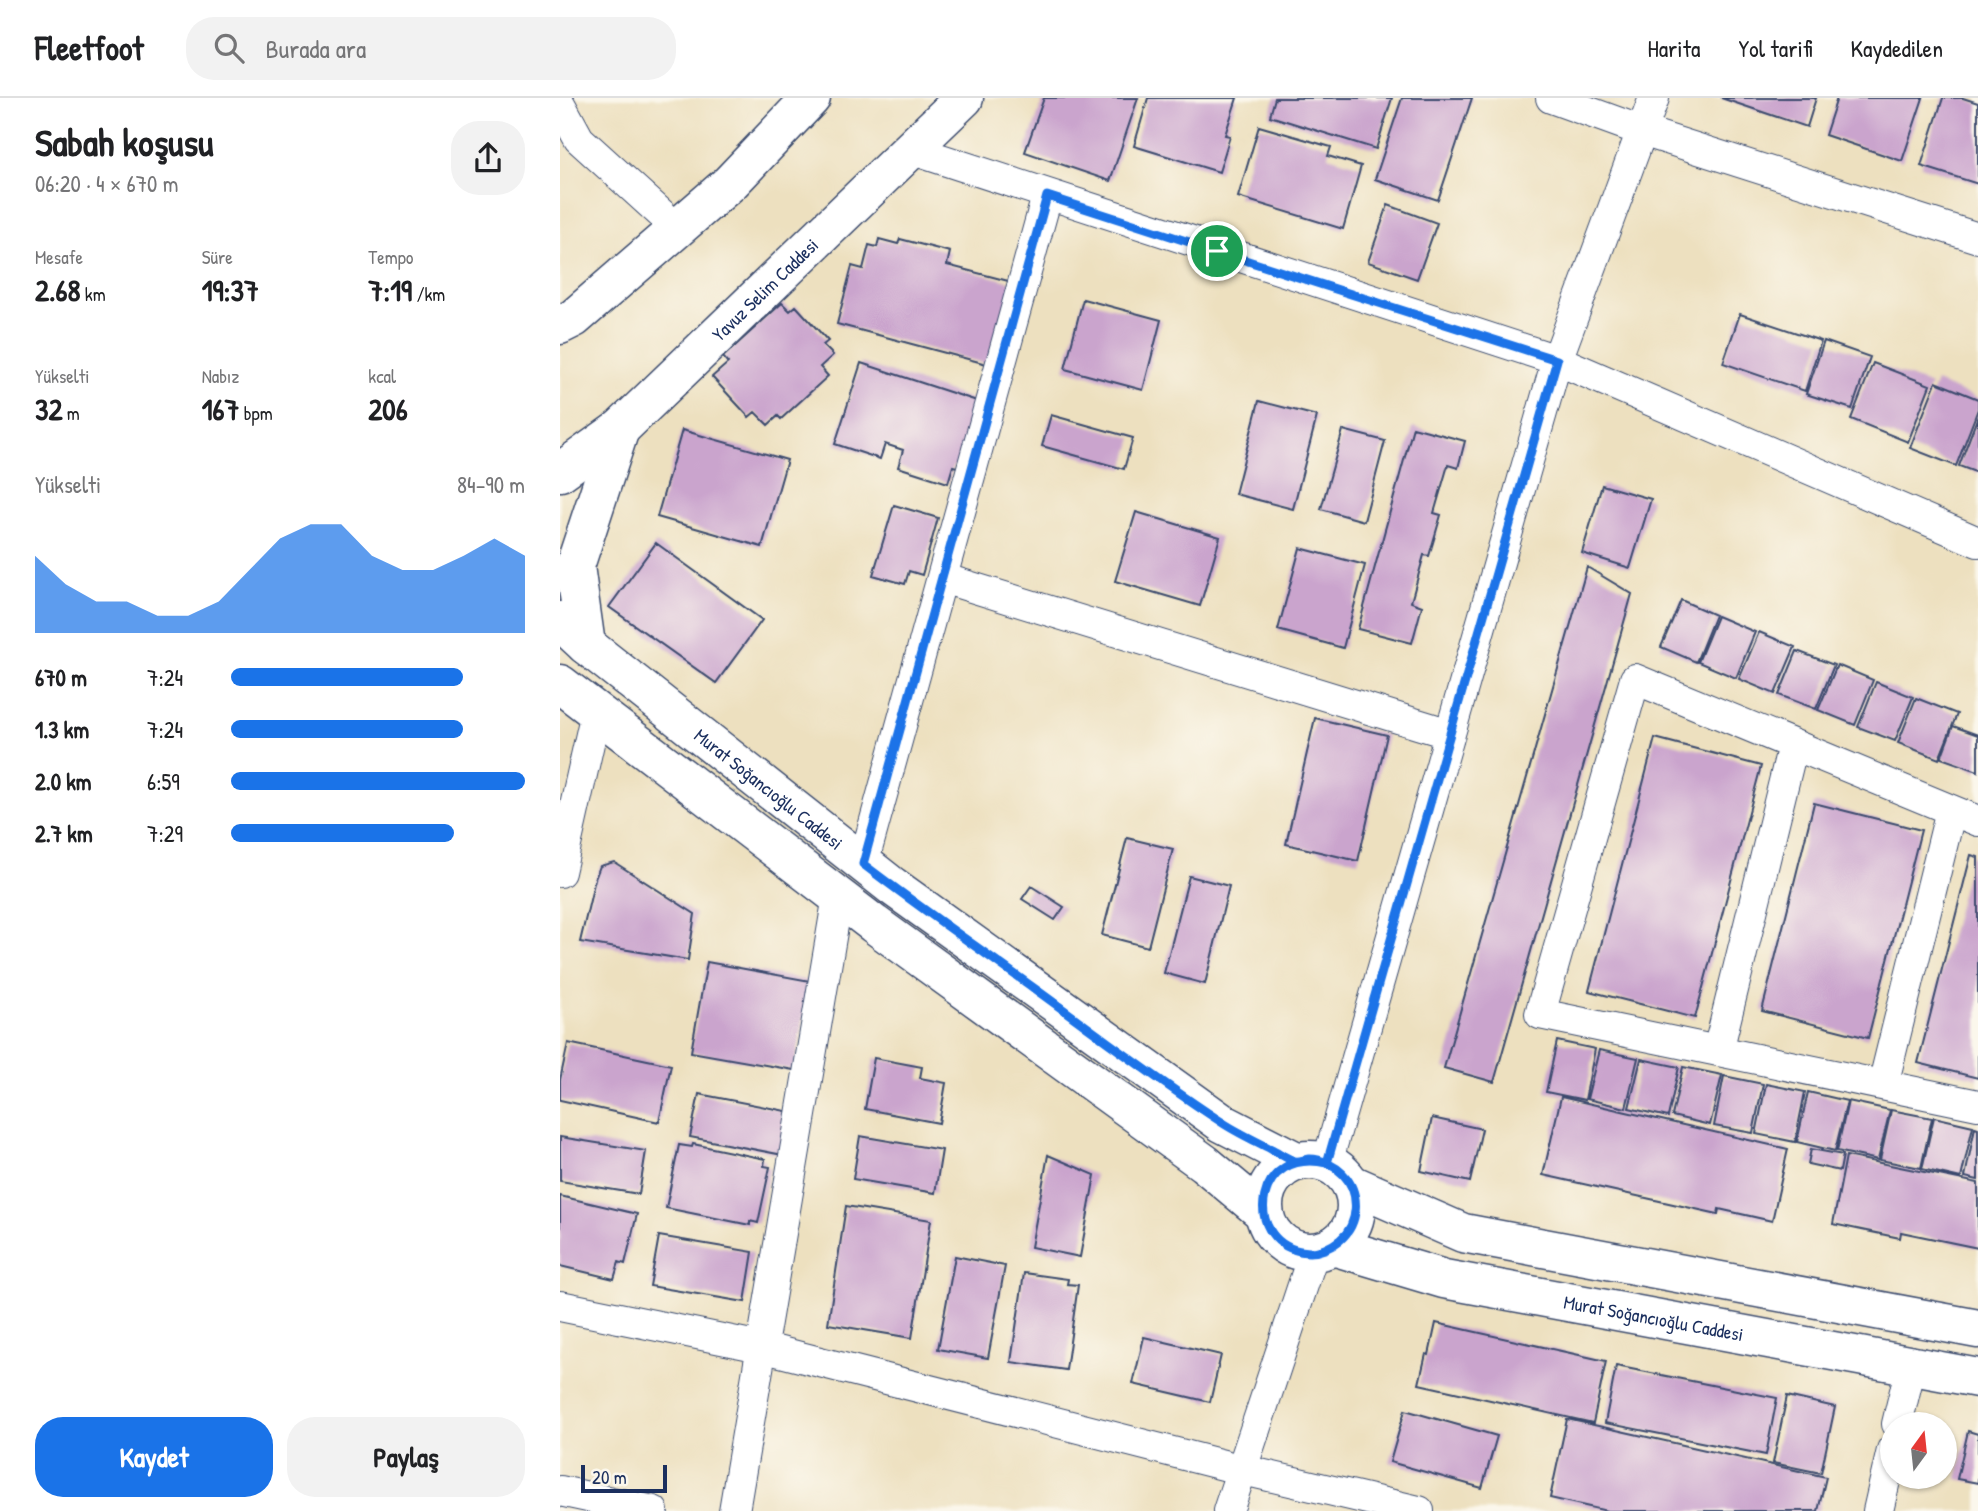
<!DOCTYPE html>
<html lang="tr">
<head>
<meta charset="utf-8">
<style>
  body { margin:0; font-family:"Patrick Hand",sans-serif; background:#f2f2f2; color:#202124; height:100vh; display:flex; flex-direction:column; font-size:26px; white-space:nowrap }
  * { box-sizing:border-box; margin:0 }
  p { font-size:23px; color:#757577 }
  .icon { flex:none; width:38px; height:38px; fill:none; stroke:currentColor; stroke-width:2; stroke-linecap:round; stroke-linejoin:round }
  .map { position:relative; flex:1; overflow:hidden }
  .side { display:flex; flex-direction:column; background:#fff; width:560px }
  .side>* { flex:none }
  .needle { width:46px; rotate:15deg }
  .buttons { position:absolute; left:1320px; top:1314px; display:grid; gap:14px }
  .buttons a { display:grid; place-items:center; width:77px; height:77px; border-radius:50%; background:#fff; box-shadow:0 2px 5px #0004; font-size:35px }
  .scale { position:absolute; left:21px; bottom:18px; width:86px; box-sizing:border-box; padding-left:7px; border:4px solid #1b2f5e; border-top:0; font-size:19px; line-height:24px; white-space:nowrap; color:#1b2f5e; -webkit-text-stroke:5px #fbf7ec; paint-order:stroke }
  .pin { position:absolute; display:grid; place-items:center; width:60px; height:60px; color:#fff; margin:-30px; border:4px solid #fff; border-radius:50%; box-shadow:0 2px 7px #0007 }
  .round { display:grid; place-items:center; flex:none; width:74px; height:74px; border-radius:28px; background:#f2f2f2 }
  .headline { display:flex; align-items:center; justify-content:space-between; height:119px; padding:0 35px }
  h1 { font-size:38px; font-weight:700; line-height:52px }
  .stats { display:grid; grid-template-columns:repeat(3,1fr); gap:10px; height:119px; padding:7px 35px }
  .stats div { display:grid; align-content:center }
  .stats b { font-size:30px; font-weight:700 }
  .stats small { font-size:19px; font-weight:400 }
  .stats p { font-size:19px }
  .chart { height:196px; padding:14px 35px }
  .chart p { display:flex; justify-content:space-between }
  .chart svg { width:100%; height:126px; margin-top:7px; fill:#1a73e8; opacity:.7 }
  .cta { display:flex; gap:14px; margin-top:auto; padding:14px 35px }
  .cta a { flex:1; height:80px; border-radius:28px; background:#1a73e8; color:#fff; font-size:28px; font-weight:700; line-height:80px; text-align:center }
  .cta a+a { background:#f2f2f2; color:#202124 }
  ul { padding:0 35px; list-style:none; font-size:23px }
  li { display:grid; grid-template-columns:112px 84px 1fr; align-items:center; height:52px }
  li i { height:18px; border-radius:9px; background:#1a73e8 }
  header { display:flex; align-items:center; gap:42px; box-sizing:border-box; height:98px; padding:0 35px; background:#fff; border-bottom:2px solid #e0e0e0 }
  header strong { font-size:33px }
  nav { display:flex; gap:38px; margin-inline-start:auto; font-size:24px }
  .search { width:490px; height:63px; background:#f2f2f2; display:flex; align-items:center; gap:18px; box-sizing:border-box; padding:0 24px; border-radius:28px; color:#757577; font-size:26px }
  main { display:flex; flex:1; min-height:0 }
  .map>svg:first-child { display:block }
</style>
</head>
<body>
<header>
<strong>Fleetfoot</strong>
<div class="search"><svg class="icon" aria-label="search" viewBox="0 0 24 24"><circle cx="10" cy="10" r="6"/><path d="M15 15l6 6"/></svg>Burada ara</div>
<nav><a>Harita</a><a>Yol tarifi</a><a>Kaydedilen</a></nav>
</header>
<main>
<section class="side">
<div class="headline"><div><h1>Sabah koşusu</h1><p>06:20 · 4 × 670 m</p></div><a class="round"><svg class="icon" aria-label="share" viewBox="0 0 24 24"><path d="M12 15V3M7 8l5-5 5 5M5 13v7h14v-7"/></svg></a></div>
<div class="stats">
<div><p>Mesafe</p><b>2.68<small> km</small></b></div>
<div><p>Süre</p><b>19:37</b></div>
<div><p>Tempo</p><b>7:19<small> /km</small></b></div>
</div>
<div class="stats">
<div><p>Yükselti</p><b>32<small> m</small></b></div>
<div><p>Nabız</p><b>167<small> bpm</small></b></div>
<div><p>kcal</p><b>206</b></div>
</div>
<div class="chart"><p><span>Yükselti</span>84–90 m</p>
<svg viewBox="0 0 160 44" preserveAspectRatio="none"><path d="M0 44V17L10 27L20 33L30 33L40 38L50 38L60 33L70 22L80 11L90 6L100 6L110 17L120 22L130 22L140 17L150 11L160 17V44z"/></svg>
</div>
<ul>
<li><b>670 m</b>7:24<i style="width:79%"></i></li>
<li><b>1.3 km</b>7:24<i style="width:79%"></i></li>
<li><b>2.0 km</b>6:59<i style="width:100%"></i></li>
<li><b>2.7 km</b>7:29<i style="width:76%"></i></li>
</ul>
<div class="cta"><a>Kaydet</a><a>Paylaş</a></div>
</section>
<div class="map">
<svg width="1418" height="1413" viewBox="0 0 1418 1413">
  <rect width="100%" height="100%" fill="#fbf7ec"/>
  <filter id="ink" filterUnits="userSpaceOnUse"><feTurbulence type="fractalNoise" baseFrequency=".0143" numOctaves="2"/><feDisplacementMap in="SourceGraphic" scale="14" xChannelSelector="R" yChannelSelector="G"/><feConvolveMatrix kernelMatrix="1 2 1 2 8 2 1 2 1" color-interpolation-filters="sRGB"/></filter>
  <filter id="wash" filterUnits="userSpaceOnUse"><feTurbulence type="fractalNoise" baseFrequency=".00686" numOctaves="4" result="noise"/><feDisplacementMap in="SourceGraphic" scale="28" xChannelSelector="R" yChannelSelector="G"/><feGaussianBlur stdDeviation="1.57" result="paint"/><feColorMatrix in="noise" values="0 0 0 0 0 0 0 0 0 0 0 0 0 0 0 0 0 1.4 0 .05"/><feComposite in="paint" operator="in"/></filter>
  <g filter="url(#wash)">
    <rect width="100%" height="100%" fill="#ede0bf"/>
    <g id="blocks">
      <!-- building -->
      <path fill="#caa4cd" d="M484,0h94l-28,83 -85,-29z
        M588,0h89l-12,37 5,1 -11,36 -85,-26z
        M715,0h117l-16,51 -106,-33z
        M842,0h70l-34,102 -63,-21z
        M1161,0h95l-9,29z
        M1277,0h86l-21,63 -77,-26z
        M1383,0h20l15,5v81l-57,-18z
        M699,28l72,21 -3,9 33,10 -18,63 -105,-32z
        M828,107l49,18 -20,56 -49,-17z
        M319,141l19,5 2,-5 50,13 -3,13 69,18 -22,83 -157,-42 15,-58 11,3 6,-24 8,2z
        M523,201l78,21 -18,70 -78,-21z
        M222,205l8,8 6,-5 32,35 -5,4 10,10 -13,12 8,9 -47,43 -3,-3 -10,9 -13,-13 -6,5 -37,-40 16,-14 -5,-6z
        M1180,216l81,27 -16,50 -82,-28z
        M1264,243l46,16 -18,52 -46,-15z
        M301,265l122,40 -22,65 -8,-2 -5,17 -50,-16 5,-17 -18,-6 -5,15 -45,-15z
        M1313,265l57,22 -22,57 -57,-23z
        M1376,284l42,17v10l-22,57 -46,-18z
        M699,303l58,15 -24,93 -58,-15z
        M491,317l82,23 -9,31 -82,-23z
        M1418,318v57l-19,-7z
        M853,329l52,14 -7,27 -10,-3 -14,48 7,2 -12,41 -5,-1 -13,47 11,4 -10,37 -54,-14z
        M122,332l105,30 -25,87 -105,-30z
        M783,332l42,11 -21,80 -43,-12z
        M1042,387l49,14 -21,69 -48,-15z
        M334,407l44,13 -16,57 -13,-4 -4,13 -32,-9z
        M576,414l84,25 -20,69 -85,-25z
        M96,445l106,77 -46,63 -107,-76z
        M740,450l65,17 -22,83 -65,-18z
        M1027,469l45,27 -138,488 -50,-14z
        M1121,502l34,15 -19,47 -35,-15z
        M1157,518l38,16 -19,46 -38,-16z
        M1199,534l36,15 -20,47 -36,-15z
        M1237,553l37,14 -18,44 -37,-14z
        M1277,567l36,15 -18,45 -37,-15z
        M1316,584l37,15 -18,44 -37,-14z
        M1356,600l41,16 -18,45 -41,-16z
        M755,620l72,17 -29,126 -72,-17z
        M1393,628l25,9v36l-37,-13z
        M1095,640l106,28 -66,252 -106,-27z
        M1254,705l107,27 -53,208 -106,-27z
        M567,740l46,11 -25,98 -46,-12z
        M1411,757l7,2v221l-60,-15z
        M54,764l81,52 -7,46 -108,-18 15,-63 5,-13z
        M629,778l40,10 -24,98 -41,-11z
        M471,788l33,21 -9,13 -33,-21z
        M147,864l103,19 -16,89 -103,-18z
        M997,943l38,8 -10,51 -39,-8z
        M8,945l103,22 -12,57 -99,-22v-20z
        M1039,952l39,8 -12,50 -39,-9z
        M314,960l48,9 -2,11 26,5 -7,40 -74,-14z
        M1081,961l38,8 -11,50 -39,-9z
        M1123,969l39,8 -12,50 -38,-9z
        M1164,978l39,8 -10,49 -39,-7z
        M1206,986l39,8 -10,50 -39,-8z
        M1248,994l39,9 -12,50 -38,-9z
        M139,996l92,18 -8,43 -93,-18z
        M1001,999l227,52 -16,72 -53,-12 -1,5 -175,-39z
        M1288,1003l42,9 -12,50 -41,-9z
        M1331,1012l41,8 -11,50 -41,-8z
        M1374,1019l39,9 -12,52 -39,-9z
        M872,1020l50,11 -12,53 -49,-11z
        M1415,1029l3,1v52l-13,-3z
        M300,1038l82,14 -7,43 -82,-14z
        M0,1039l86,14 -7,43 -79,-13z
        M133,1046l72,15 -1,7 6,1 -12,56 -8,-2v4l-84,-17 13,-63 13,2z
        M1251,1051l32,6 -3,16 -32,-7z
        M488,1057l47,20 -15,82 -49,-10z
        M1286,1058l132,27v65l-77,-16 -1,6 -67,-14z
        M0,1098l77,18 -12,50 -6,-2 -5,17 -54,-13z
        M286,1108l85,14 -19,118 -84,-14z
        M99,1138l94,16 -8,50 -95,-16z
        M395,1158l50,10 -17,92 -50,-9z
        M464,1175l44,6 -1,5 11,1 -12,85 -55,-8z
        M876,1225l170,38 -13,62 -174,-39 7,-30 3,1z
        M584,1239l77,18 -11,47 -77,-18z
        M1056,1268l161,32 -11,57 -161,-32z
        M1227,1298l48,11 -14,66 -48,-10z
        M845,1312l92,26 -15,52 -92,-26z
        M1007,1321l259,58 -8,34h-211l-57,-13z
        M1408,1333l10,3v49l-21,-4z"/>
    </g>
  </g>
  <g filter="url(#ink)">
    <use href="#blocks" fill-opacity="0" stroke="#3a4a6d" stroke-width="2"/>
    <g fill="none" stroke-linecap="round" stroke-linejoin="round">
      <!-- minor casing -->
      <g stroke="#3a4a6d" stroke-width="32">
        <path id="minor" d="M991,0l91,33 336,107
          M0,6l19,35 99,90
          M350,51l647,211 421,182
          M382,480l508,156
          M1418,723l-343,-142 -95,335 438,91
          M303,766l184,-668
          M0,774l36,-160
          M1158,953l75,-306
          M1323,987l68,-275
          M767,1065l230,-803 97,-262
          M0,1208l201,41 482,123 176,41
          M1337,1326l14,-58
          M0,1393l93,20
          M174,1413l104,-615
          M668,1413l86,-259
          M1318,1413l14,-61"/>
      </g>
      <!-- secondary casing -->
      <g stroke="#3a4a6d" stroke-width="41">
        <g id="secondary">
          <path d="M0,227l14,-7 156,-135 81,-85"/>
          <path id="s1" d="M0,374l60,-43 344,-331"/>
          <path id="s2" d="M0,523l26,24 306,241 330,237 74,38"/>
          <path d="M26,547l-11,-79 45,-137"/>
          <path d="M0,586l314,240 330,239 60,50"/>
          <circle cx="750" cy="1108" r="46"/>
          <path d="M791,1086l112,49 515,96"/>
          <path id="s3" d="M773,1148l111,33 534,99"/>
        </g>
      </g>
      <!-- minor -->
      <use href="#minor" stroke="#fff" stroke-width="30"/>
      <!-- secondary -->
      <use href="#secondary" stroke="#fff" stroke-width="38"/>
    </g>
  </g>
  <g fill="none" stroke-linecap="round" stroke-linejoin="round" filter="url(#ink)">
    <!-- route casing -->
    <g stroke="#fff" stroke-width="14">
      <path id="route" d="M657,153l340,109 -230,803c-72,-17 -85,76 -27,88 15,3 29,-2 40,-11 19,-16 21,-47 3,-66 -8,-8 -21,-15 -33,-15 -5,0 -10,3 -15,2 -8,-2 -17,-9 -24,-12 -17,-9 -35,-17 -51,-28 -63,-41 -124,-88 -185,-132 -58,-42 -116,-82 -172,-125l184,-668 170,55"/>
    </g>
    <!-- route -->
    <use href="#route" stroke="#1a73e8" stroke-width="9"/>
  </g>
  <g text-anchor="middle" stroke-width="7" stroke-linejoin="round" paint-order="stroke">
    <!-- street labels -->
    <g font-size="19" fill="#1b2f5e" stroke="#fbf7ec">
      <text dy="7" stroke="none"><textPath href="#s1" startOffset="275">Yavuz Selim Caddesi</textPath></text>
      <text dy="7" stroke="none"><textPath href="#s2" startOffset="268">Murat Soğancıoğlu Caddesi</textPath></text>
      <text dy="7" stroke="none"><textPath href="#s3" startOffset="329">Murat Soğancıoğlu Caddesi</textPath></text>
    </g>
  </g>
</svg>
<div class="buttons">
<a><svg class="needle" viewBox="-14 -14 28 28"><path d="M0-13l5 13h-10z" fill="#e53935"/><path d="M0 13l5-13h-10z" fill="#757577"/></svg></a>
</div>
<div class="scale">20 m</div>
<div class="pin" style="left:657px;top:153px;background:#1e9e55"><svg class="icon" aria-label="arrive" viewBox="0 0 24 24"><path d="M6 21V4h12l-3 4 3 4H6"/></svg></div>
</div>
</main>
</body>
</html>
